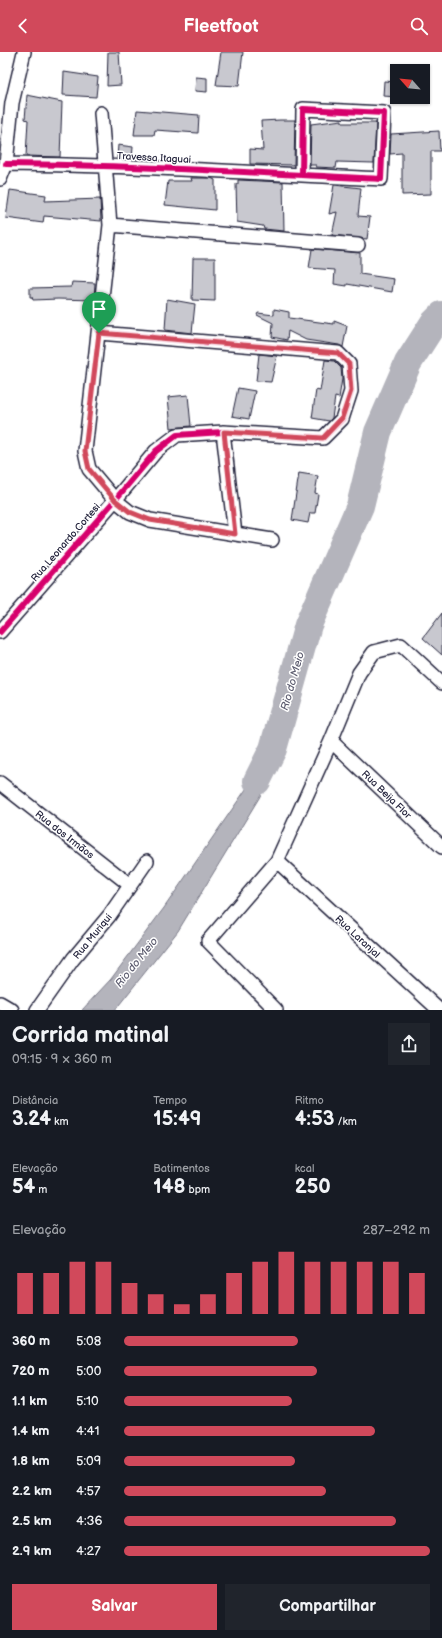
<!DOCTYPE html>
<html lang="pt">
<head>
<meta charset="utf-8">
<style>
  body { margin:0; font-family:"Balsamiq Sans",sans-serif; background:#20242c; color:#f1f3f6; height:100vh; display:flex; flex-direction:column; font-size:15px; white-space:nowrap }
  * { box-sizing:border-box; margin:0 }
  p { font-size:13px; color:#9ea1a6 }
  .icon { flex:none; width:22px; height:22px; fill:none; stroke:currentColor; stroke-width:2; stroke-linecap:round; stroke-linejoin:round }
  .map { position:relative; height:958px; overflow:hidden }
  .panel { display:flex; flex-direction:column; background:#171b24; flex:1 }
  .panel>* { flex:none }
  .needle { width:26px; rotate:297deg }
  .fabs { position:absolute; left:390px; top:12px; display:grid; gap:8px }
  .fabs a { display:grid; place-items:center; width:40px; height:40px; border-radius:0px; background:#171b24; box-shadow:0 1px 3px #0004; font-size:20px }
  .pin { position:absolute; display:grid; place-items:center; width:34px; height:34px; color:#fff; margin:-41px -17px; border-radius:50% 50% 50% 0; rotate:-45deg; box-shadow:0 0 4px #0007 }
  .pin .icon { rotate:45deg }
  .round { display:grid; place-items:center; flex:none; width:42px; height:42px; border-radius:0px; background:#20242c }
  .summary { display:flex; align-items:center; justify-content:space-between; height:68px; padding:0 12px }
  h1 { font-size:22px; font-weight:800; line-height:30px }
  .metrics { display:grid; grid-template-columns:repeat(3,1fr); gap:6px; height:68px; padding:4px 12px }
  .metrics div { display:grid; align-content:center }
  .metrics b { font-size:20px; font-weight:800 }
  .metrics small { font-size:11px; font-weight:400 }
  .metrics p { font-size:11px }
  .chart { height:112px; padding:8px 12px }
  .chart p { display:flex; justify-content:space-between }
  .chart svg { width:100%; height:72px; margin-top:4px; stroke:#d1495b; stroke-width:6 }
  .cta { display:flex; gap:8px; margin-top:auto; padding:8px 12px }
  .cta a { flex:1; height:46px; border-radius:0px; background:#d1495b; color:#fff; font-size:16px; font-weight:800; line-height:46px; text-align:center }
  .cta a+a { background:#20242c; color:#f1f3f6 }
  ul { padding:0 12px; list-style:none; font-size:13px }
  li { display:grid; grid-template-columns:64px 48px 1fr; align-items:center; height:30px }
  li i { height:10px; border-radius:5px; background:#d1495b }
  header { display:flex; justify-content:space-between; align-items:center; height:52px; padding:0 12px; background:#d1495b; color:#fff; font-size:18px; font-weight:800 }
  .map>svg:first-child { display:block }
</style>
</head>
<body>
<header><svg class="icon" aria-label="back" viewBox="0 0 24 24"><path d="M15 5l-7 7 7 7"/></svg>Fleetfoot<svg class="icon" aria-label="search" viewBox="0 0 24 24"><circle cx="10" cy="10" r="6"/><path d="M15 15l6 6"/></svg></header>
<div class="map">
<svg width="442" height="958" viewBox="0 0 442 958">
  <rect width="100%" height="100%" fill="#fff"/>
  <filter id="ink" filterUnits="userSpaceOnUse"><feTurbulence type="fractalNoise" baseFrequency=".025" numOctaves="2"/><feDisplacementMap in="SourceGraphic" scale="8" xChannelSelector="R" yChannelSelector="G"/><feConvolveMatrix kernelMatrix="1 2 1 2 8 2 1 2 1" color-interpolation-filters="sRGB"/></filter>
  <g filter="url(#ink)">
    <!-- water -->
    <path fill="#b4b4bc" stroke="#7a7a88" d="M290,635l-4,41 -4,25 -23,45 -81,133 -63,79h-33l29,-31 53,-71 109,-158z"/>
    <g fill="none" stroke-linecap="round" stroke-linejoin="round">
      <!-- river -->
      <path stroke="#b4b4bc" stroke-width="28" d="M257,729l16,-32 35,-124 52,-119 18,-74 30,-69 25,-39 9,-9"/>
    </g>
    <!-- building -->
    <path fill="#c8c8cf" stroke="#22223b" d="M108,0h11l2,33 -14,1z
      M221,0h22l-4,34 -23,-1z
      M64,20l34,5 -2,20 -33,-2z
      M196,25l11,1v14l-12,-1z
      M384,29l13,1v15l-14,-1z
      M27,43l35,7 -2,55 -34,-1 2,-36 -3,-1z
      M137,58l62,5 -1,18 -43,-3 -1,5h-20z
      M280,68h15l-1,45 -44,-1v-15l13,1 -2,-29z
      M342,68v3h34l-2,40 -37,-1 -1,6 -20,-1v-2h-6l1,-41z
      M439,79l1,20h-9v43l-29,1v-42l-12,1 1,-20z
      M118,93l15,2 -1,12 -15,-1z
      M191,126h20l4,2v30l-50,-5 3,-24h24z
      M238,128l45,2 1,49 -20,-2 -1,-3 -26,-4 -1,-38h2z
      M334,133l27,3 -3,28 12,1 -3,22 -35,-4 5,-23 -8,2z
      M10,138l36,5 -1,6 55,-2 1,22 -57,-5 -1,7 -37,-5z
      M312,197l48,4v21l34,5 -2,13 -45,-8v2l-13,-2 1,-14 -26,-2z
      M193,206h22v43l-23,-1z
      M72,230l23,1 -1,17 -36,-1 -25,1 -1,-3h-2v-9l41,-1z
      M167,247l28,5 -3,29 -27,-3z
      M274,257l15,3v6l45,6v-3l13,5 -4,21 -4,-2 -33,-5 -18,-9 -1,9 -15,-3 1,-14 -16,-8 1,-2 16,2z
      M259,302l18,2 -6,26 -15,-1z
      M325,308l9,1 7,7 1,11 -3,19 -4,-1 -3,21 -3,3 -17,-3 4,-28 4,1z
      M238,336l17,3 -6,28 -17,-3z
      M188,343l3,31 -20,2 -3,-31z
      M299,421l19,3 -3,17 3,1 -3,19h-5l-2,10 -16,-3z
      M442,561v42l-19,-17z"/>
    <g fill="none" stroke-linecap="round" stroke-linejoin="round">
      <!-- minor casing -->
      <g stroke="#22223b" stroke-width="16">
        <path id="minor" d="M101,61l9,112 -25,226 4,18 26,31 15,12 20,8 122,20
          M6,112c125,1 250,9 375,15l3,-66 -81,-4 -1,66
          M0,127l6,-15 6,-61 12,-51
          M110,173l248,20
          M223,380l12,102
          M0,580l115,-132 41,-49 21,-16 46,-3 100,6 19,-19 9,-28 -2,-27 -11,-11 -239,-20
          M331,689l111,106
          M0,731l130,102
          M277,809l162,149
          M0,951l12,7
          M37,958l36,-51 36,-43 38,-55
          M276,958l-68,-69 69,-80 54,-120 28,-68 15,-21 27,-7 41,38"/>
      </g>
      <!-- minor -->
      <use href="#minor" stroke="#fff" stroke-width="13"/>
      <!-- cycleway casing -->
      <g stroke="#fff" stroke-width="8">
        <path id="cycleway" d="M6,112c125,1 250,9 375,15l3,-66 -81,-4 -1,66
          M0,580l115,-132 41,-49 21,-16 46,-3 100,6 19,-19 9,-28 -2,-27 -11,-11 -239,-20"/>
      </g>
      <!-- cycleway -->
      <use href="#cycleway" stroke="#d6006c" stroke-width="6"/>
    </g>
  </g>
  <g fill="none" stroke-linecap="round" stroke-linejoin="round" filter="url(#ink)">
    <!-- route casing -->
    <g stroke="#fff" stroke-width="8">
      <path id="route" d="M99,281l239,20 11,11 2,27 -9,27 -19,20 -99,-6 11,102 -85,-14 -20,-8 -15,-12 -26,-31 -4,-18z"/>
    </g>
    <!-- route -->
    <use href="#route" stroke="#d1495b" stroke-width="5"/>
  </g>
  <g text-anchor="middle" stroke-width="3" stroke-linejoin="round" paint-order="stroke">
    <!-- street labels -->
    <g font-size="10" fill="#22223b" stroke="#fff">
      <text transform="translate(154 105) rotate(3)" y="4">Travessa Itaguai</text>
      <text transform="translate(65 490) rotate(-49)" y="4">Rua Leonardo Cortesi</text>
      <text transform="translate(387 742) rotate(44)" y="4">Rua Beija Flor</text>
      <text transform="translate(65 782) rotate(38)" y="4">Rua dos Irmãos</text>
      <text transform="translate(92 884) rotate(-51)" y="4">Rua Muriqui</text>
      <text transform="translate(358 884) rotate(43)" y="4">Rua Laranjal</text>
    </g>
    <!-- water labels -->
    <g font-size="11" font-style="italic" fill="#5c5c6f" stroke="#fff">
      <text transform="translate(292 629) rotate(-74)" y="4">Rio do Meio</text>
      <text transform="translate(136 910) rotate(-51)" y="4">Rio do Meio</text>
    </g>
  </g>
</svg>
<div class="fabs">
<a><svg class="needle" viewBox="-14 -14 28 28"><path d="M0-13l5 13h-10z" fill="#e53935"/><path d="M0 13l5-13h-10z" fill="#9ea1a6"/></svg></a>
</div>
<div class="pin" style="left:99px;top:281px;background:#1e9e55"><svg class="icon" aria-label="arrive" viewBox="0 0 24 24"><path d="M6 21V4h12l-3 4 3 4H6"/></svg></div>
</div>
<section class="panel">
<div class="summary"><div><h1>Corrida matinal</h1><p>09:15 · 9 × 360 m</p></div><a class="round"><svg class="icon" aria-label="share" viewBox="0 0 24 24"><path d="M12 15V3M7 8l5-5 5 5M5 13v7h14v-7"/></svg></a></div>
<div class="metrics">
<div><p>Distância</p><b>3.24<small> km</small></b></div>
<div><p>Tempo</p><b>15:49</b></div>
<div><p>Ritmo</p><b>4:53<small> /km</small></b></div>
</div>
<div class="metrics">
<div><p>Elevação</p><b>54<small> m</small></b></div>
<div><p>Batimentos</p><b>148<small> bpm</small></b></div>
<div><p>kcal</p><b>250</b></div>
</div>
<div class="chart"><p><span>Elevação</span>287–292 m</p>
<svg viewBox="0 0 160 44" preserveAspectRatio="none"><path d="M5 44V19M15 44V19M25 44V12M35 44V12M45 44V25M55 44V32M65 44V38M75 44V32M85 44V19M95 44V12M105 44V6M115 44V12M125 44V12M135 44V12M145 44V12M155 44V19"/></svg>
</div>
<ul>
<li><b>360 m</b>5:08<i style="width:57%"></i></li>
<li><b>720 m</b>5:00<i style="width:63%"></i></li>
<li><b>1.1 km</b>5:10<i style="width:55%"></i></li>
<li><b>1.4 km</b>4:41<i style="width:82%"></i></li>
<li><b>1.8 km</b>5:09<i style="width:56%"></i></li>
<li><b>2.2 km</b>4:57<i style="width:66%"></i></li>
<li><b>2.5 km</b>4:36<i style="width:89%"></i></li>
<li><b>2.9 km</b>4:27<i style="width:100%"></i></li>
</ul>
<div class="cta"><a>Salvar</a><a>Compartilhar</a></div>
</section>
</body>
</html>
